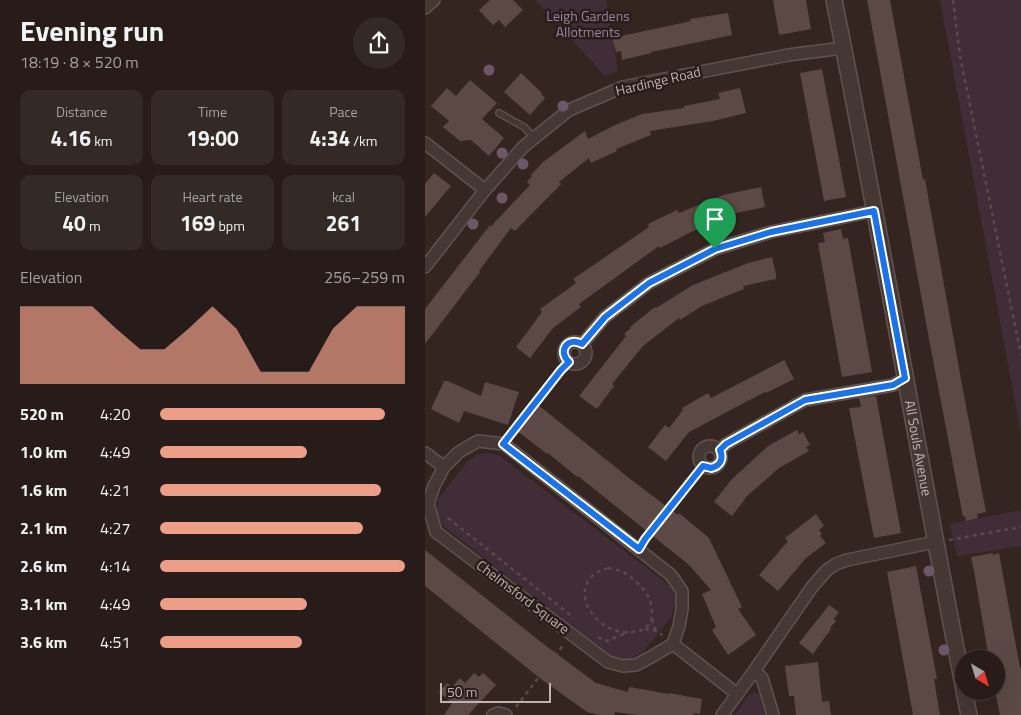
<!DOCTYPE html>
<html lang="en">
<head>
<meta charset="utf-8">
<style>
  body { margin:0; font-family:"Titillium Web",sans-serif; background:#332926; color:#f1f3f6; height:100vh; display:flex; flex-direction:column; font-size:19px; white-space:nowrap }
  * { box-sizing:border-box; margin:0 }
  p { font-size:16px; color:#a4a1a2 }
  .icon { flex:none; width:28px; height:28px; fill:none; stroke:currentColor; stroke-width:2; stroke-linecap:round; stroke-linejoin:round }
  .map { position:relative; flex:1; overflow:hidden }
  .sheet { display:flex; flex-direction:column; background:#271c19; width:425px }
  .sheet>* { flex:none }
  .needle { width:32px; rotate:142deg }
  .buttons { position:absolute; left:530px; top:650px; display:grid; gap:10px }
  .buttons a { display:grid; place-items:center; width:50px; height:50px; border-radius:50%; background:#271c19; box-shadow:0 5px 20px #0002,0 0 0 1px #433a38; font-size:25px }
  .scale { position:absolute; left:15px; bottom:12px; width:111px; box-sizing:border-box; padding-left:5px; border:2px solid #c2b3af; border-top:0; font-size:14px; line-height:18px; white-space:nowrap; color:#c2b3af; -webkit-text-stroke:4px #291d1a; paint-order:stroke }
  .pin { position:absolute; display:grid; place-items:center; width:42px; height:42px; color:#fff; margin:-51px -21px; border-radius:50% 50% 50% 0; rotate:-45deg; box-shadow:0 0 5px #0007 }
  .pin .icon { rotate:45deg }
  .round { display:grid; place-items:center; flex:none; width:52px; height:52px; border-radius:26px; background:#332926 }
  .headline { display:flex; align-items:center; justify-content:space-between; height:85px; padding:0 20px }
  h1 { font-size:28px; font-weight:700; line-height:38px }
  .metrics { display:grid; grid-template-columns:repeat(3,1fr); gap:8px; height:85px; padding:5px 20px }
  .metrics div { display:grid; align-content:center; border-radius:10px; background:#332926; text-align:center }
  .metrics b { font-size:21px; font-weight:700 }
  .metrics small { font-size:14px; font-weight:400 }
  .metrics p { font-size:14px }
  .chart { height:140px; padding:10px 20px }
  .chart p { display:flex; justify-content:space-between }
  .chart svg { width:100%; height:90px; margin-top:5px; fill:#ed9e89; opacity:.7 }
  ul { padding:0 20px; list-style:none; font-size:16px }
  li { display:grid; grid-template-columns:80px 60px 1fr; align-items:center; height:38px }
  li i { height:12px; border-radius:6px; background:#ed9e89 }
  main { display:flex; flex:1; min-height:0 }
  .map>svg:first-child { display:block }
</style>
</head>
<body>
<main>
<section class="sheet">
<div class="headline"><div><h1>Evening run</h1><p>18:19 · 8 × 520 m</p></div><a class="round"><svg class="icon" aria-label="share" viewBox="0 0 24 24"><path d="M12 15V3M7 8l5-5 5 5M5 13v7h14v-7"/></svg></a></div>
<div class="metrics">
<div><p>Distance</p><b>4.16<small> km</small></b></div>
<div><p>Time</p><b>19:00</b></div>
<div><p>Pace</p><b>4:34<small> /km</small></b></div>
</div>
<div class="metrics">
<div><p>Elevation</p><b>40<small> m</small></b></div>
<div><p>Heart rate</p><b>169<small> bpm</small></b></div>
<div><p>kcal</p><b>261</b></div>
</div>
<div class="chart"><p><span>Elevation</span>256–259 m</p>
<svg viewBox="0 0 160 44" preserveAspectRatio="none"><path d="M0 44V6L10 6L20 6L30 6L40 17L50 27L60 27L70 17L80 6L90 17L100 38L110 38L120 38L130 17L140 6L150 6L160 6V44z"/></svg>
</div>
<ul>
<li><b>520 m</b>4:20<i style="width:92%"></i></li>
<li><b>1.0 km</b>4:49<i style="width:60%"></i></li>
<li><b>1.6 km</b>4:21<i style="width:90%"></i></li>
<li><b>2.1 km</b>4:27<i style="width:83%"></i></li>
<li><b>2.6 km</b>4:14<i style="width:100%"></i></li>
<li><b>3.1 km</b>4:49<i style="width:60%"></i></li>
<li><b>3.6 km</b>4:51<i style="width:58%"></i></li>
</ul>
</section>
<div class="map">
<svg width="596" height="715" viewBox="0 0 596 715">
  <rect width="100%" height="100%" fill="#342521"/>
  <!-- green -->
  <path fill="#412d37" d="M110,0h71l12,71 -13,5z
    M515,0h81v434z
    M65,453l10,3 164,125 9,9 2,12 -4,15 -28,35 -14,8 -16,-2 -170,-132 -6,-13 1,-14 29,-37 11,-8z
    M596,510v36l-64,10 -7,-32z
    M330,692l4,3 6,20h-30l14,-20z"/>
  <!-- building -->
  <path fill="#5c4945" d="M65,0h23l10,10 -18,17 -6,-7 -6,5 -14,-15z
    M348,0h33l5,29 -32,6z
    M442,0h23l33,180 2,-1 35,195 26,138 -9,2 1,4 -12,3 -1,-5 -2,1 -34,-178z
    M303,13l4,22 -81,17 1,1 -30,7 -1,-9 -5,1 -4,-14 79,-17 -1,-2z
    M397,69l24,128 -22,4 -24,-128z
    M96,73l21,20 -1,1 4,4 -15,17 -26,-23z
    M45,80l27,23 -15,16 22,19 -15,18 -18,-16 -11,1 -17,-14 6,-6 -18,-15 16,-18 9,8z
    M315,88l6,25 -33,8 -63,10 1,4 -35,14 1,2 -26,12 -2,-5 -30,24 2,2 -46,47 -4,-3 -32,43 1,1 -55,72v-35l65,-84 2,1 4,-6h1l33,-35 -3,-3 5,-6 -1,-1 12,-13 42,-31 3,8 27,-14 27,-11 42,-6v-2l36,-7 -2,-6z
    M9,173l17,13 -26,31v-33z
    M336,187l4,20 -39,8 1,3 -36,14 -31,16 -1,-2 -80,58 2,3 -28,21 -23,30 -14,-11 26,-35 -2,-3 36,-26 -3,-4 76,-52 -1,-3 29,-14 2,3 44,-18z
    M416,229l2,10 5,-1 24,134 -30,5 -24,-134 7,-1 -2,-9z
    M347,257l4,17v5l-33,7 1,3 -42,17 -22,14 -1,-2 -36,28 -31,38 2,2 -17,23 -18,-13 47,-60 -2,-2 7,-6 -1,-1 25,-20 1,1 37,-23 55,-22z
    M359,360l10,19 -28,14 -1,-1 -76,40 -23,29 -18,-14 17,-22 4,3 14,-18 -1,-2 26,-15 3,5z
    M19,381h4l33,15 4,-14 34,10 -11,33 -44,-14 -5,12 -28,-14z
    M451,396l25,137 -27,5 -25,-130 12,-1 -2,-9z
    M112,404l92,74 49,37 1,-2 30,25 33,69 -4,2 18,26 -28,20 -16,-25 4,-3 -14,-33 9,-4 -22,-25 -111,-89 -1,1 -29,-24 -1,1 -31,-24z
    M372,430l2,4 4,-2 7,13 -4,2 3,4 -30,17 -32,28 -15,20 -18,-14 17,-22 37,-34z
    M391,514l8,12 -5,4 3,4 -2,2 6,7 -20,15 -28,33 -19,-16 29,-34 -3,-3z
    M0,550l116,92 55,41 32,9 1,-5 40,7v-1l33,6 -2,15 -6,-1 -1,2h-56l-22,-3 -1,3h-14l-13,-3 -46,-33 -116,-93z
    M568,553v2l6,-2 21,115h1v47h-21l-4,-19v-37h-7l-15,-88 -3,-14z
    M491,566l21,113h-3l6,36h-27l-26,-143z
    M404,605l10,7 -5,7 2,2 -6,7 1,1 -18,25 -14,-11z
    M393,662l4,40 7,-1 2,14h-35l-2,-19h-5l-4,-30z
    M49,673l5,4 4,-4 13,12 -28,30h-24l8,-12 -13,-11 8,-9 5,4 8,-9 5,5z"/>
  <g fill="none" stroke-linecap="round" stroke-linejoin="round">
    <!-- service casing -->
    <g stroke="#60534f" stroke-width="8">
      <path id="service" d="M74,113l25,14 10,11"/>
    </g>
    <!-- minor casing -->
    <g stroke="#60534f" stroke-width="14">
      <path id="minor" d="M0,8l9,-8
        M0,143l60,47
        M0,267l60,-77 38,-43 46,-37 54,-23 165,-32 55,-7
        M139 353a11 11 0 1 1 22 0a11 11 0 1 1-22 0Z
        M157,344l23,-27 44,-34 66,-34 56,-17 103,-21
        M53,441l26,3 167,131 11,16v18l-3,17 -6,18 -22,13 -15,8 -13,1 -15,-4 -172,-130 -8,-28 6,-18 10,-19 15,-15z
        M274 457a11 11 0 1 1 22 0a11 11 0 1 1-22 0Z
        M295,450l6,-6 79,-44 88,-15 13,-7
        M0,453l19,14
        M248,644l64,50
        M329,671l8,7 11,37
        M68,715l5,-2 8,2
        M297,715l32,-44 58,-84 15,-17 9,-6 11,-4 88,-18"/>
    </g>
    <!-- tertiary casing -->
    <g stroke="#60534f" stroke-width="18">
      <g id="tertiary">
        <path id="s1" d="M409,0c46,229 85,460 130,690"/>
        <path d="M539,691l5,24"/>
      </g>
    </g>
    <!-- path -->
    <path stroke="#5a484c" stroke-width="2.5" stroke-dasharray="4 4" stroke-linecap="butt" d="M528,0l7,56 61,299
      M86,433l50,-63 8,-8
      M23,518l126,100
      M220,539l58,-73
      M524,540l72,-13
      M183,568c5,1 11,2 15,4 9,5 20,15 25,24 3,5 4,13 4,19 -1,7 -4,12 -10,15 -9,3 -22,3 -31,-1 -21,-9 -40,-41 -13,-57 3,-2 7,-3 10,-4z
      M227,619l4,12
      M220,629l11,2 6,4
      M173,637l9,4 21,-9
      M91,707l48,-63"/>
    <!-- service -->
    <use href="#service" stroke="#453834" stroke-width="5.5"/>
    <!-- minor -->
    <use href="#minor" stroke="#453834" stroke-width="11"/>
    <!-- tertiary -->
    <use href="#tertiary" stroke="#453834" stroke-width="15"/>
  </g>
  <!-- trees -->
  <g fill="#6d5767">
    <circle cx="64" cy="70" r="5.5"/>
    <circle cx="138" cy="106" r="5.5"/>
    <circle cx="77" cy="153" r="5.5"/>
    <circle cx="98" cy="164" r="5.5"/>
    <circle cx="77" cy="198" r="5.5"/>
    <circle cx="48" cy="224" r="5.5"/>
    <circle cx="504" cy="571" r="5.5"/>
    <circle cx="519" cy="650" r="5.5"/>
  </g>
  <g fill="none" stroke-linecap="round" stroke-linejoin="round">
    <!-- route casing -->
    <g stroke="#fff" stroke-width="10">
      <path id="route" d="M449,211l31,167 -12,7 -88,15 -79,44 -6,6c4,9 0,16 -9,18l-8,-2 -58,73 -6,10 -136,-105 58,-74 8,-8c-12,-11 -1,-26 13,-18l23,-27 44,-34 66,-34 56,-17z"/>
    </g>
    <!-- route -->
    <use href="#route" stroke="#1a73e8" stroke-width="6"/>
  </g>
  <g text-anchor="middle" stroke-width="5" stroke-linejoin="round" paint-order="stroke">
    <!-- park labels -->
    <g font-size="14" fill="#9b80a1" stroke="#291d1a">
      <text x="163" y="21">Leigh Gardens<tspan x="163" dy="16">Allotments</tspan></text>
    </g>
    <!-- street labels -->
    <g font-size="14" fill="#c2b3af" stroke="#291d1a">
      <text transform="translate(233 81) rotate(-13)" y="5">Hardinge Road</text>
      <text dy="5" stroke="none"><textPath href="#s1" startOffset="456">All Souls Avenue</textPath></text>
      <text transform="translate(98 597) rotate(37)" y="5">Chelmsford Square</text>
    </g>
  </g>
</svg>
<div class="buttons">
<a><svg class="needle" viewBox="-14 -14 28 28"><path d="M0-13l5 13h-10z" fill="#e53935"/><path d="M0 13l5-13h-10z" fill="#a4a1a2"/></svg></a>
</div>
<div class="scale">50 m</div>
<div class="pin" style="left:290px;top:249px;background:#1e9e55"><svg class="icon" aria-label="arrive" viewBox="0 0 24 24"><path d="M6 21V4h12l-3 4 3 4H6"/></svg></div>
</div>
</main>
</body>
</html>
